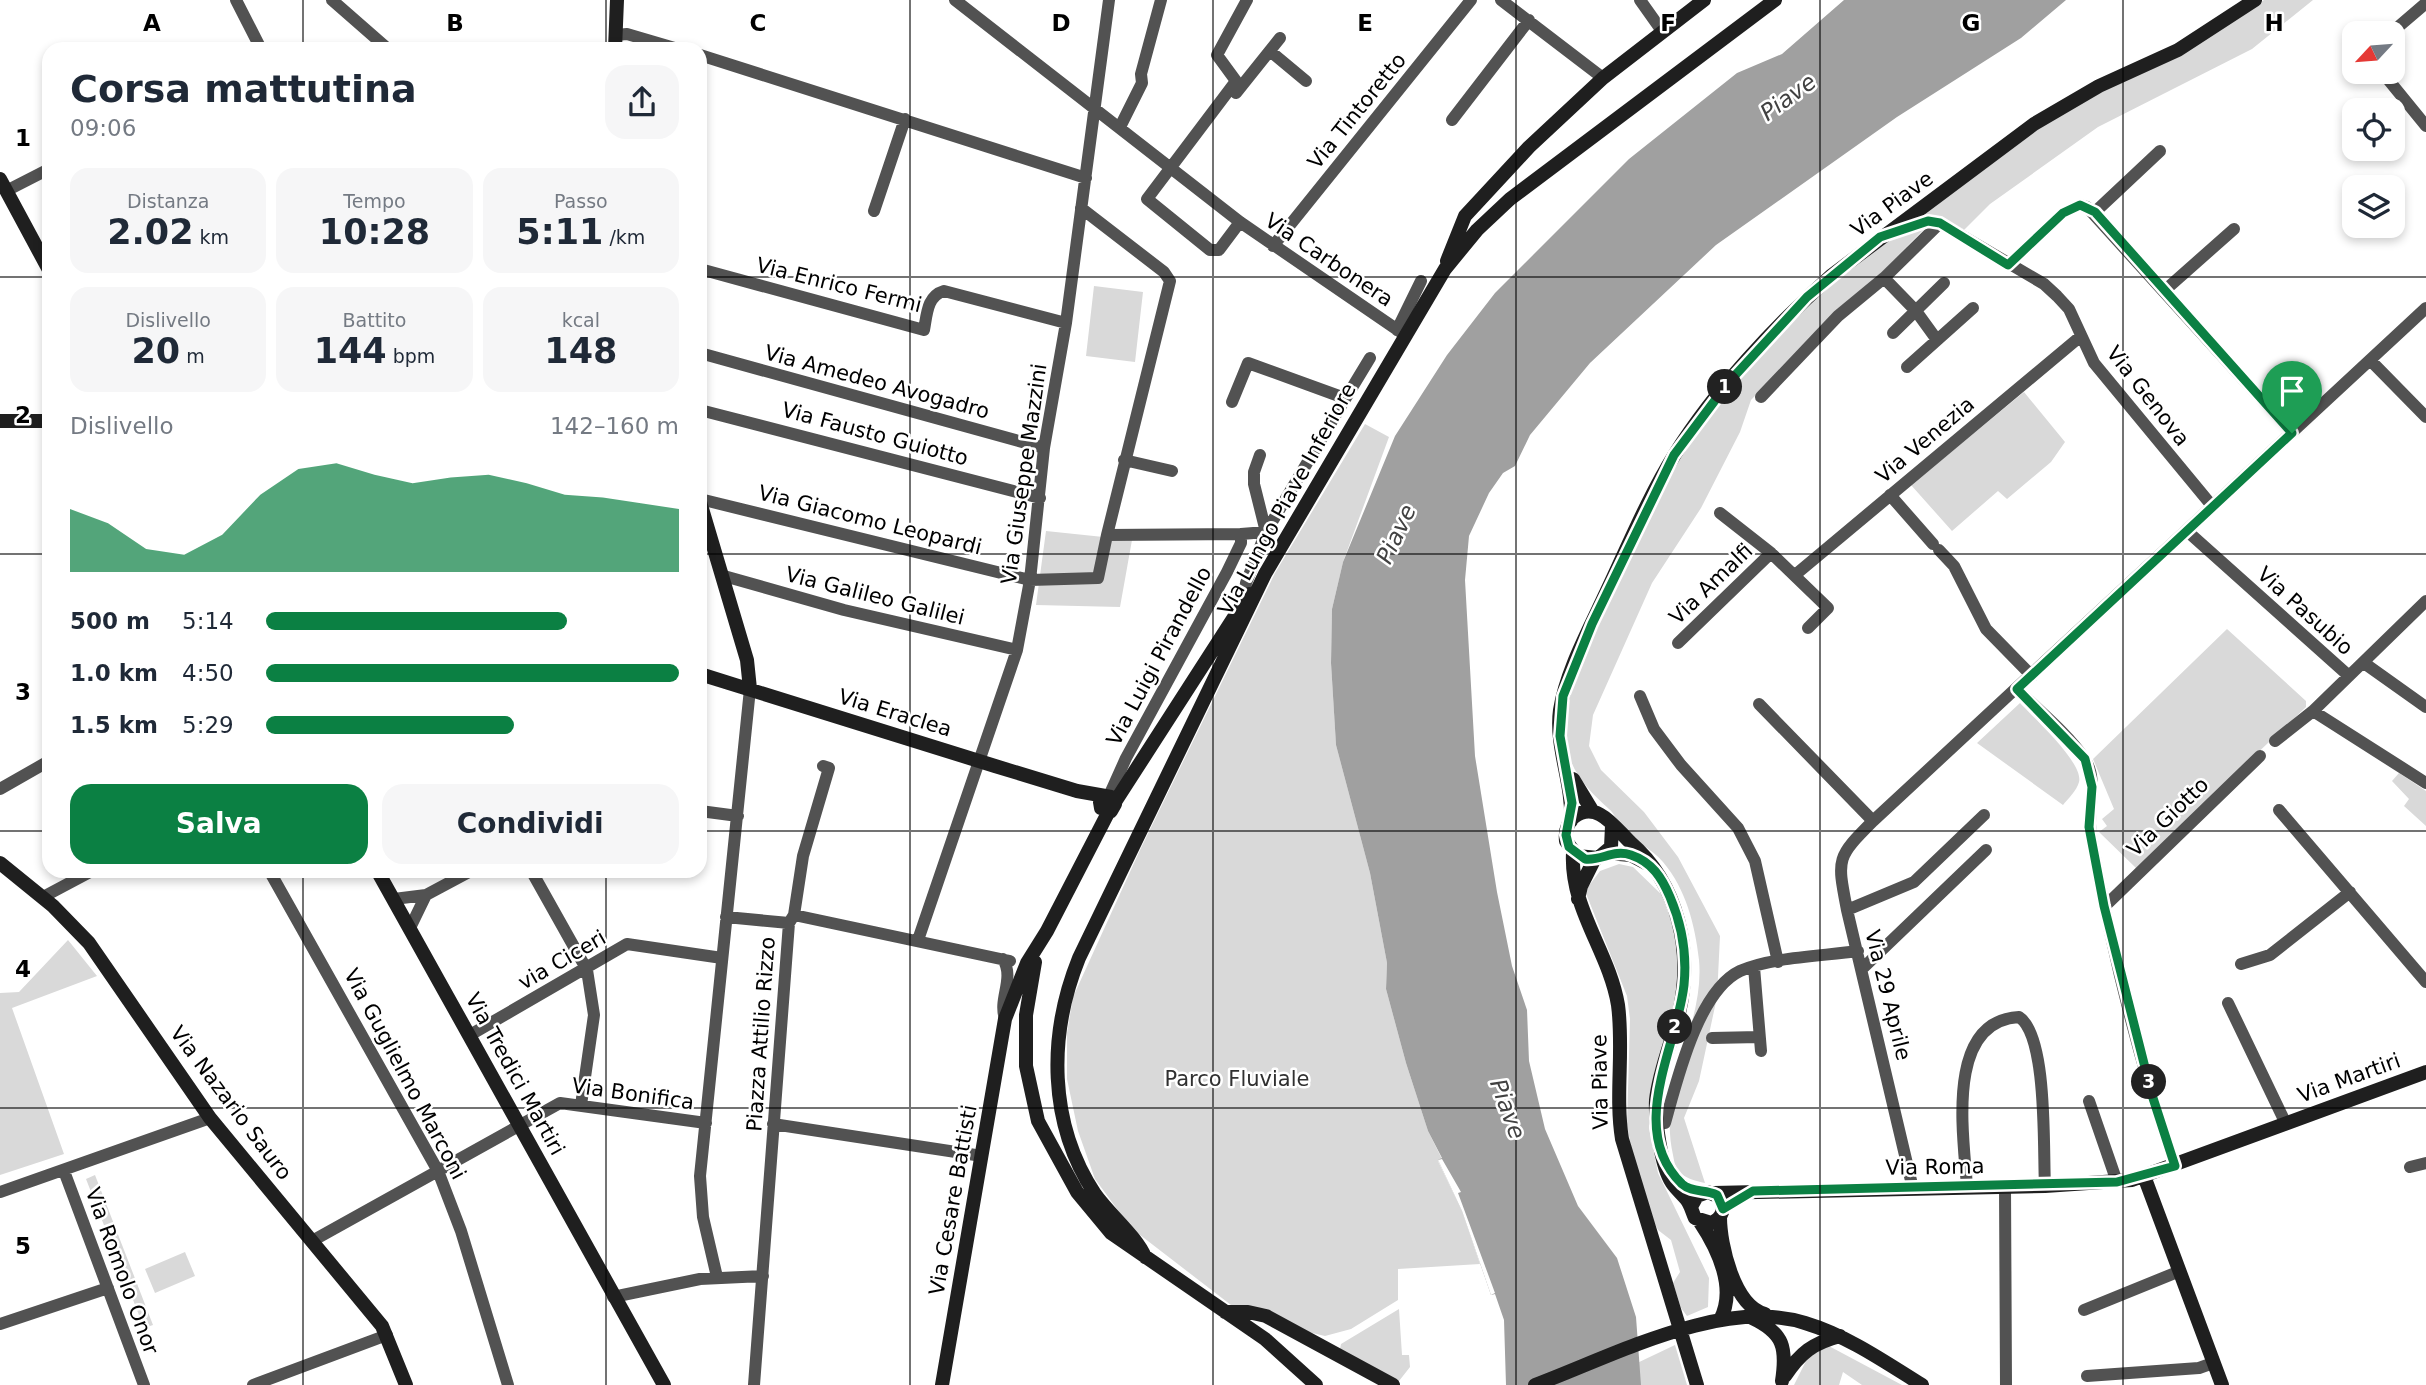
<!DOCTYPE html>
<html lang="it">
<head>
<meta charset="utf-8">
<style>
  body { margin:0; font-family:"DejaVu Sans",sans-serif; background:#f6f6f7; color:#1f2937; height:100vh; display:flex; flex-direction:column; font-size:26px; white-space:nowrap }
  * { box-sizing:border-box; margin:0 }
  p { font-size:23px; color:#747a83 }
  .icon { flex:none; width:38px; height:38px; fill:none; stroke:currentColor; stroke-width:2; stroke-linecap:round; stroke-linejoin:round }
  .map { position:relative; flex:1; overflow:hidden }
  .side { position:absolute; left:42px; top:42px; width:665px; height:836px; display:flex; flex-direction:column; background:#fff; border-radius:21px; box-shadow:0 4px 10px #0003 }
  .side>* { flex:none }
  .needle { width:46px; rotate:244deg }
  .fabs { position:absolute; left:2342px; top:21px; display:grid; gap:14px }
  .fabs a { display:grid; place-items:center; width:63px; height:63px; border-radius:14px; background:#fff; box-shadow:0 4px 10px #0003; font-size:35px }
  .pin { position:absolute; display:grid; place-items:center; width:60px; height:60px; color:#fff; margin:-72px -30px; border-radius:50% 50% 50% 0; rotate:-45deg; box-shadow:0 0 7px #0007 }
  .pin .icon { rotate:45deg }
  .km { position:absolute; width:35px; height:35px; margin:-18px; border-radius:50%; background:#222; color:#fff; font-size:19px; line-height:35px; text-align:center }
  .round { display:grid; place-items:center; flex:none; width:74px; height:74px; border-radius:21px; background:#f6f6f7 }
  .summary { display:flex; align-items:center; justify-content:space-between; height:119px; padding:0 28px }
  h1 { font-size:38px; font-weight:800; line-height:52px }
  .figures { display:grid; grid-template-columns:repeat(3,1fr); gap:10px; height:119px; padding:7px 28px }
  .figures div { display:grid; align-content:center; border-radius:18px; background:#f6f6f7; text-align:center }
  .figures b { font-size:35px; font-weight:800 }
  .figures small { font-size:19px; font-weight:400 }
  .figures p { font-size:19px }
  .chart { height:196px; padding:14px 28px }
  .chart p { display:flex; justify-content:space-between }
  .chart svg { width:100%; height:126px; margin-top:7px; fill:#0b8043; opacity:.7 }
  .action { display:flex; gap:14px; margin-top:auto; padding:14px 28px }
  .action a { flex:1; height:80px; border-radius:21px; background:#0b8043; color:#fff; font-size:28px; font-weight:800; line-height:80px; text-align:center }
  .action a+a { background:#f6f6f7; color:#1f2937 }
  ul { padding:0 28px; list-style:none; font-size:23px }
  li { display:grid; grid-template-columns:112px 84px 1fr; align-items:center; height:52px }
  li i { height:18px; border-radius:9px; background:#0b8043 }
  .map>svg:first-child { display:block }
</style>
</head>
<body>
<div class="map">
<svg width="2426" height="1385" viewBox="0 0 2426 1385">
  <rect width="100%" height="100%" fill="#fff"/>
  <!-- green -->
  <path fill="#d9d9d9" d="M2264,0h49l-61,49 -154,78 -108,77 -28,28 -54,-6 143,-106 194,-107z
    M1928,225l-50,51 -39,32 -88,92 -11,32 -39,76 -49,75 -59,132 -4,31 12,24 43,42 34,45 42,79 -3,61 -18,84 -15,37 21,65c-9,-2 -21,-5 -27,-12 -3,-4 -4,-11 -5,-16 -16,-70 32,-129 26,-195 -4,-35 -13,-71 -36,-98 -11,-13 -29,-21 -40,-34 -6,-6 -8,-14 -14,-19 -18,-16 -37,-35 -42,-61 -9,-47 16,-92 35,-134 25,-57 52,-120 87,-172 37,-54 83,-106 131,-150 20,-18 45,-42 70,-53 12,-6 26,-9 38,-14z
    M1094,286l49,6 -8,70 -49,-6z
    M2024,392l41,50 -14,20 -44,37 -9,-8 -46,40 -41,-46z
    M1365,424l24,13 -46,125 -11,47 -1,54 5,82 34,128 17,90 -1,26 20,74 22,68 14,28 -4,2 24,50 18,53 -82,5v31l-47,29 -26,7 -17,-4 -41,-23 -36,-4 -100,-77 -36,-49 -17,-48 -11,-52v-46l6,-36 67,-147 135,-277z
    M1046,531l86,9 -12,67 -84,-2z
    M2227,629l79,72v6l-170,161 -37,-36 8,-6 -5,-7 12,-10 -21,-50z
    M2020,703c13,14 64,60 59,79 -2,8 -11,17 -16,23l-86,-62z
    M2399,773l27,18v35l-22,-20 5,-7 -17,-18z
    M1619,864l14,3 29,28 16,45 -1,60 -27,106 -1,22 9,45 51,105 -1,29 -21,9 -6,-8 -8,-25 7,-11 -9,-32 -13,-10 -5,-10 -21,-68 -5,-28 3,-105 -3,-23 -42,-105 15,-20z
    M68,940l29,36 -85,32 52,146 -64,21v-182l19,-1z
    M95,1175l58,150 -9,3 -58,-149z
    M185,1252l10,24 -40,17 -10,-24z
    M1399,1309l3,46h7l1,12 -11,14 -59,-32 1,-5z
    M1675,1345l12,40h-54l2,-21z
    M1827,1345l75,40h-40l-19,-13 -4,13h-45l13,-26z"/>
  <!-- water -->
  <path fill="#a0a0a0" d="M1844,0h222l-45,38 -124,79 -181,128 -126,118 -60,72 -15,31 -12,7 -14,20 -20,43 -4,44 10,176 22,136 15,74 15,44 2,51 16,68 33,77 39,52 19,59 5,68h-135l-2,-65 -9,-26 -4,1 -29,-84 -24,-51 4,-2 -14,-27 -22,-68 -20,-74 1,-26 -17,-90 -34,-128 -5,-82 1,-54 11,-47 52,-126 52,-81 48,-62 134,-134 108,-86 45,-19z"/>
  <!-- pier -->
  <path fill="#fff" d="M1442,1159l19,33 -3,1 37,100 -4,2 -29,-84 -24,-51z"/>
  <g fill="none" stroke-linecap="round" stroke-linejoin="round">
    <!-- street -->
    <path stroke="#525252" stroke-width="12" d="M236,0l25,49
      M332,0l56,49
      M955,0l285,222 165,113
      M1501,0l102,78
      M1640,0l22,31
      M2391,33l35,-30
      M616,35l11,-1 51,15
      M1270,51l36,30
      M700,55l386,123
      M2382,72l44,54
      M1236,93l44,-55
      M1452,120l77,-100
      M1120,127l22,-44 -1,-9 20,-74
      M6,191l43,-22
      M1081,208l83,64 6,9 -63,254
      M874,211l31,-92
      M2095,212l65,-61
      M1240,222l-21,28h-9l-63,-51 89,-118 -19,-26 30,-55
      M1890,234l38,-13 12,2 104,61 13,12 12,13 25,54 119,144
      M1273,246l198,-246
      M2008,265l55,-52 17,-8 7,2 205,226
      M700,269l224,61c3,-16 3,-34 20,-39l122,32
      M1884,278l32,33 21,29
      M2164,291l70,-62
      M1397,330l24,-49
      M1893,333l51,-50
      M700,353l344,95
      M2370,360l56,57
      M1907,367l66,-59
      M1761,397l77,-81 46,-38 56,-55
      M1344,401l26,-43
      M1232,402l16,-39 91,33 5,5 -78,131 -25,2
      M700,410l340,88
      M1124,460l48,11
      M1890,495l43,49
      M700,499l330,81 68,-2 9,-43 134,-1v9l-14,29 -101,186 -17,38
      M1720,513l51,40 57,55 -20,20
      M2187,531l162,145
      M1939,550l15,16 32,63 46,47
      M1795,575l286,-239
      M724,576l120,34 173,40
      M2426,601l-113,110 113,72
      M1243,603l3,-20 20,-51 -12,-48v-12l6,-17
      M1678,643l93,-90
      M2364,663l62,44
      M2017,689c22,22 50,44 67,69 16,23 2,53 7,78 20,111 47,223 84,330
      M1640,696l14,33 27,36 57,63 17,33 23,101
      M1759,704l114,117
      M2275,741l38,-30
      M0,789l49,-28
      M2279,810l147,172
      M700,811l38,5
      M270,872l168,299 23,60 47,154
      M532,872l55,98 7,45 -13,90
      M43,897l47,-25
      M394,899l32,-4 43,-23
      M2104,907l156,-151
      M1847,910l67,-28 70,-67
      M794,915l9,-59 26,-88 -6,-2
      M726,917l63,6
      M410,928l16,-33
      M918,940l99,-290 13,-70 14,-132 22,-125 43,-323
      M1003,959c12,20 -5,39 2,60
      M2241,964l29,-9 80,-63
      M1754,967l7,84
      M1863,968l123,-118
      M2228,1003l58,121
      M470,1035l157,-91 95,14
      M1712,1038l47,-1
      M2089,1101l28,81
      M1665,1123c12,-43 33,-132 75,-152 31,-14 84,-15 118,-20
      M773,1124l209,32
      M2410,1167l16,-4
      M64,1171l80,214
      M2005,1186l1,199
      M1967,1187c-3,-49 -23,-166 52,-170 29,19 24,134 26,169
      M1913,1189l-66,-279c-10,-52 -11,-52 26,-89l553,-513
      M0,1192l210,-74
      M312,1241l248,-138 146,20
      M717,1277l-14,-60 -3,-41 50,-487
      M613,1297l87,-18 63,-3
      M2084,1310l96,-39
      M0,1324l108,-36
      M2087,1376l112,-8 14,-5
      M253,1385l134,-50
      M754,1385l35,-462 5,-8 216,46"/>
    <!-- secondary -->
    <path stroke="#1f1f1f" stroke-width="14" d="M615,49l2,-49
      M0,179l49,91
      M1447,261l18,-45 64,-69 74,-69 101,-78
      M0,421h49
      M700,502l47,158 3,29
      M700,674l295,92 82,25 34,6 4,7 -4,7 -10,-3 -1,-6 4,-5
      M1573,779l20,33
      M1115,802l134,-208
      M1571,821c2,-38 -16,-74 -11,-111 6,-38 28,-78 44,-113 23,-48 43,-98 71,-143 40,-64 101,-129 157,-179l202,-151 65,-38 79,-36 77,-50
      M1612,826l-1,21 -13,11 -21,-2 -11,-15c-1,-9 1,-18 8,-24 23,-18 42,12 56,25 49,42 63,110 49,171 -7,28 -20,58 -23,87 -1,21 5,66 16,83 4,6 10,11 14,16 5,6 6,13 9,19l16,5c12,-5 15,-15 8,-26l-11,-5 -11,4 -6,11
      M1573,853c-3,56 36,98 45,152 6,45 -3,90 4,134l75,246
      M1607,853l24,2 15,8
      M0,863l53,43 36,37 121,175 172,208 24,59
      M378,872l286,513
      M1578,899l3,-13 13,-26
      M1035,962l-9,53v51l12,55 39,71 34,41 154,106 51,46
      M2144,1176l78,209
      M1714,1193l331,-7 87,-6 294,-108
      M1720,1217c0,28 14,89 45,97
      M1700,1222c18,27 37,67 20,98
      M1145,1257c-8,-20 -36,-43 -50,-63 -47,-71 -47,-159 -16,-236l186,-384 180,-305 32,-39 33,-31 265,-199
      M1225,1312h23l18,4 127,69
      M1752,1318c32,15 35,30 30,63
      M1785,1376c15,-23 28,-33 55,-40
      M942,1385l63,-366 22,-56 20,-32 62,-120
      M1535,1385c78,-29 187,-88 270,-62 43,13 80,39 117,62"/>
  </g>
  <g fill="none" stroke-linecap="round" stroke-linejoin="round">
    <!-- route casing -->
    <g stroke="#fff" stroke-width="14">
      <path id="route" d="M2080,205l15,7 197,221 -275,256 68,70 7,28 -3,40 15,79 48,189 23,71 -58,16 -364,9 -30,18 -6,-14c-12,-6 -25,-2 -35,-11 -56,-55 -5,-136 2,-199 3,-30 -2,-60 -14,-88 -8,-19 -18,-35 -39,-42 -18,-6 -29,6 -46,4l-16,-12 -3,-12 6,-32 -12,-67 3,-40 29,-72 82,-169 54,-72 79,-86 73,-60 48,-16 12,2 68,42 55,-52z"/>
    </g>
    <!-- route -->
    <use href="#route" stroke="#0b8043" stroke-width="9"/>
  </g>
  <!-- grid -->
  <path fill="none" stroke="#000" stroke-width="2" stroke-opacity="0.55" d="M303,0v49M606,0v49M910,0v1385M1213,0v1385M1516,0v1385M1820,0v1385M2123,0v1385M0,277h49M700,277h1726M0,554h49M700,554h1726M0,831h49M700,831h1726M303,872v513M606,872v513M0,1108h2426"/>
  <g text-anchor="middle" stroke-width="5" stroke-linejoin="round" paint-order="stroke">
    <!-- street labels -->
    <g font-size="21" fill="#000" stroke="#fff">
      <text transform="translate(1357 111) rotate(-51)" y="7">Via Tintoretto</text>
      <text transform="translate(1892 204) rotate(-36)" y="7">Via Piave</text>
      <text transform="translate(1329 260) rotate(34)" y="7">Via Carbonera</text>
      <text transform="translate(839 285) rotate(14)" y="7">Via Enrico Fermi</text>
      <text transform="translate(877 382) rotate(15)" y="7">Via Amedeo Avogadro</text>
      <text transform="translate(2148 396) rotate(52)" y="7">Via Genova</text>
      <text transform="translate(875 434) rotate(15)" y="7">Via Fausto Guiotto</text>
      <text transform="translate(1925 440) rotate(-40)" y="7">Via Venezia</text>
      <text transform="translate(1024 474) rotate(-82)" y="7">Via Giuseppe Mazzini</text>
      <text transform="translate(1287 499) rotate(-61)" y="7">Via Lungo Piave Inferiore</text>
      <text transform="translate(870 520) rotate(14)" y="7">Via Giacomo Leopardi</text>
      <text transform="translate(1711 584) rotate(-44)" y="7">Via Amalfi</text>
      <text transform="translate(875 596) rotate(14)" y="7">Via Galileo Galilei</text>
      <text transform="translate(2305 611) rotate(42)" y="7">Via Pasubio</text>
      <text transform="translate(1159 656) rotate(-62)" y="7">Via Luigi Pirandello</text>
      <text transform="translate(895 713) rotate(17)" y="7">Via Eraclea</text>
      <text transform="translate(2168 817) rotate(-44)" y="7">Via Giotto</text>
      <text transform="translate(562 960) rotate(-30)" y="7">via Ciceri</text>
      <text transform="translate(1888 995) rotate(76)" y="7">Via 29 Aprile</text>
      <text transform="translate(761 1034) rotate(-86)" y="7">Piazza Attilio Rizzo</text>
      <text transform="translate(405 1074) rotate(62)" y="7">Via Guglielmo Marconi</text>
      <text transform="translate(515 1074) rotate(61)" y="7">Via Tredici Martiri</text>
      <text transform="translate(2349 1078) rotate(-20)" y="7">Via Martiri</text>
      <text transform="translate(1600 1082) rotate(-91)" y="7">Via Piave</text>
      <text transform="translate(633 1094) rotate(8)" y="7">Via Bonifica</text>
      <text transform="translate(231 1103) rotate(53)" y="7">Via Nazario Sauro</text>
      <text transform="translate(1935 1167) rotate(-1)" y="7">Via Roma</text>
      <text transform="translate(953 1200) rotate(-80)" y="7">Via Cesare Battisti</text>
      <text transform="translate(122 1271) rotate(70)" y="7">Via Romolo Onor</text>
    </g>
    <!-- park labels -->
    <g font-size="21" fill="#303030" stroke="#fff">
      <text x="1237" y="1086">Parco Fluviale</text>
    </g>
    <!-- water labels -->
    <g font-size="23" font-style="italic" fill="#414141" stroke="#fff">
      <text transform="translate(1788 97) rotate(-36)" y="8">Piave</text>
      <text transform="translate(1396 534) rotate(-65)" y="8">Piave</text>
      <text transform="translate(1508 1109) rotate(70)" y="8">Piave</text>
    </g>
  </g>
  <g font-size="23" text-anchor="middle" font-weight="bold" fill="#000" stroke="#fff" stroke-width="5" stroke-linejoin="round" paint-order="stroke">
    <text x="152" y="31">A</text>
    <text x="455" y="31">B</text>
    <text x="758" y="31">C</text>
    <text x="1061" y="31">D</text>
    <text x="1365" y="31">E</text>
    <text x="1668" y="31">F</text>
    <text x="1971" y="31">G</text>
    <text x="2274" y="31">H</text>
    <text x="23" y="146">1</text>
    <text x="23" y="423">2</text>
    <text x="23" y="700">3</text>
    <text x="23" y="977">4</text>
    <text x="23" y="1254">5</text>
  </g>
</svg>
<div class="fabs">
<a><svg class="needle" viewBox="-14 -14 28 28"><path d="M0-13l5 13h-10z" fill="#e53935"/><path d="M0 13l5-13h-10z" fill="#747a83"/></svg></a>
<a><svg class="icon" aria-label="locate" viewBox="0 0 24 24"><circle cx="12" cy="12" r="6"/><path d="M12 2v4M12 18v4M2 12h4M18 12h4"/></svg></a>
<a><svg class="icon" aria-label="layers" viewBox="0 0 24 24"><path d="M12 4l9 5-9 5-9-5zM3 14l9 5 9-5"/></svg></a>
</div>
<div class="pin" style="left:2292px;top:433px;background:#1e9e55"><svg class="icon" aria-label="arrive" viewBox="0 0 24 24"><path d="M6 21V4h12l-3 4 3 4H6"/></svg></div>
<b class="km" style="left:1725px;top:387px">1</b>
<b class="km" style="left:1675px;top:1027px">2</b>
<b class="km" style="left:2149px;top:1082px">3</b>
<section class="side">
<div class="summary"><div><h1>Corsa mattutina</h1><p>09:06</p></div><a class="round"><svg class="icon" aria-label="share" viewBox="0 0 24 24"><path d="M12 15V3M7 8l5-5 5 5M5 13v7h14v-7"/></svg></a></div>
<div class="figures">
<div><p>Distanza</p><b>2.02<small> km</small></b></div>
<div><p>Tempo</p><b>10:28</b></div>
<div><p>Passo</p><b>5:11<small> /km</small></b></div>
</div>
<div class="figures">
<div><p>Dislivello</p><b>20<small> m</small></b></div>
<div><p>Battito</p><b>144<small> bpm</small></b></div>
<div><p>kcal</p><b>148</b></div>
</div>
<div class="chart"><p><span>Dislivello</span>142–160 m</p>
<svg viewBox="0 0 160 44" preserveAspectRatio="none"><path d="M0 44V22L10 27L20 36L30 38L40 31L50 17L60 8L70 6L80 10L90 13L100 11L110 10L120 13L130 17L140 18L150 20L160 22V44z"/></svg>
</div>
<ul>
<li><b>500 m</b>5:14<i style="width:73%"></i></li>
<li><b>1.0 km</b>4:50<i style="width:100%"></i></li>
<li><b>1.5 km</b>5:29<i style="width:60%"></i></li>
</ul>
<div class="action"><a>Salva</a><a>Condividi</a></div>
</section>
</div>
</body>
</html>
